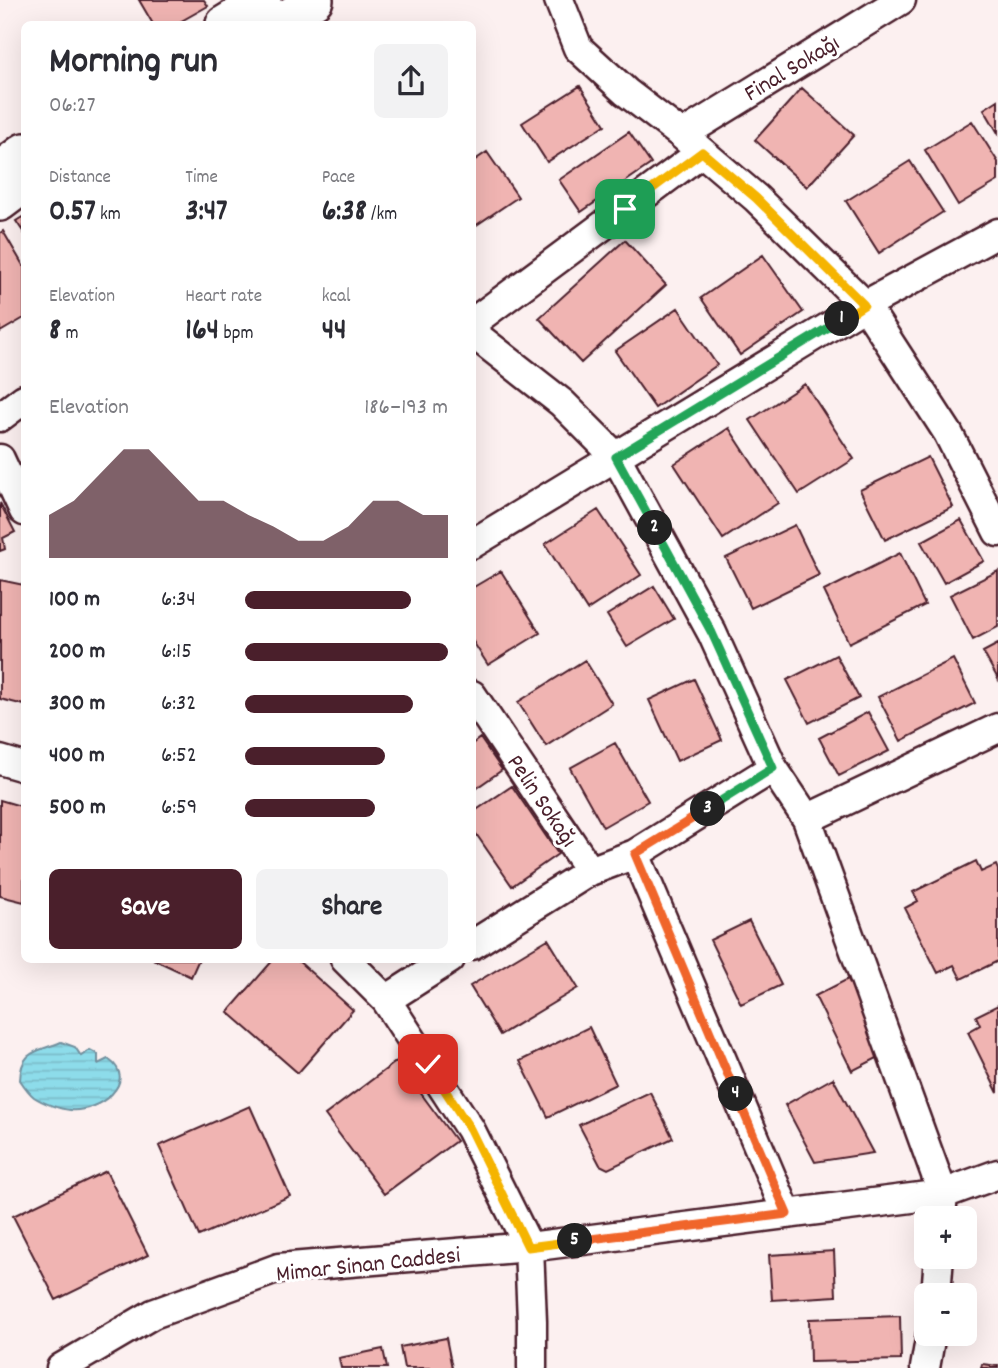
<!DOCTYPE html>
<html lang="en">
<head>
<meta charset="utf-8">
<style>
  body { margin:0; font-family:Dekko,sans-serif; background:#f2f2f3; color:#2b2b33; height:100vh; display:flex; flex-direction:column; font-size:26px; white-space:nowrap }
  * { box-sizing:border-box; margin:0 }
  p { font-size:23px; color:#7c7c81 }
  .icon { flex:none; width:38px; height:38px; fill:none; stroke:currentColor; stroke-width:2; stroke-linecap:round; stroke-linejoin:round }
  .map { position:relative; flex:1; overflow:hidden }
  .drawer { position:absolute; left:21px; top:21px; width:455px; height:942px; display:flex; flex-direction:column; background:#fff; border-radius:10px; box-shadow:0 7px 28px #0002 }
  .drawer>* { flex:none }
  .tools { position:absolute; left:914px; top:1206px; display:grid; gap:14px }
  .tools a { display:grid; place-items:center; width:63px; height:63px; border-radius:10px; background:#fff; box-shadow:0 7px 28px #0002; font-size:35px }
  .pin { position:absolute; display:grid; place-items:center; width:60px; height:60px; color:#fff; margin:-30px; border-radius:14px; box-shadow:0 4px 10px #0006 }
  .km { position:absolute; width:35px; height:35px; margin:-18px; border-radius:50%; background:#222; color:#fff; font-size:19px; line-height:35px; text-align:center }
  .round { display:grid; place-items:center; flex:none; width:74px; height:74px; border-radius:10px; background:#f2f2f3 }
  .head { display:flex; align-items:center; justify-content:space-between; height:119px; padding:0 28px }
  h1 { font-size:38px; font-weight:700; line-height:52px }
  .metrics { display:grid; grid-template-columns:repeat(3,1fr); gap:10px; height:119px; padding:7px 28px }
  .metrics div { display:grid; align-content:center }
  .metrics b { font-size:30px; font-weight:700 }
  .metrics small { font-size:19px; font-weight:400 }
  .metrics p { font-size:19px }
  .chart { height:196px; padding:14px 28px }
  .chart p { display:flex; justify-content:space-between }
  .chart svg { width:100%; height:126px; margin-top:7px; fill:#4a1f2b; opacity:.7 }
  .primary-button { display:flex; gap:14px; margin-top:auto; padding:14px 28px }
  .primary-button a { flex:1; height:80px; border-radius:10px; background:#4a1f2b; color:#fff; font-size:28px; font-weight:700; line-height:80px; text-align:center }
  .primary-button a+a { background:#f2f2f3; color:#2b2b33 }
  ul { padding:0 28px; list-style:none; font-size:23px }
  li { display:grid; grid-template-columns:112px 84px 1fr; align-items:center; height:52px }
  li i { height:18px; border-radius:9px; background:#4a1f2b }
  .map>svg:first-child { display:block }
</style>
</head>
<body>
<div class="map">
<svg width="998" height="1368" viewBox="0 0 998 1368">
  <defs>
    <pattern id="water-rules" width="6" height="5" patternUnits="userSpaceOnUse" patternTransform="scale(1.75)"><rect width="6" height="5" fill="#8ddcea"/><path d="M0 2.5h6" fill="none" stroke="#7bbcc9"/></pattern>
  </defs>
  <rect width="100%" height="100%" fill="#fcf0f0"/>
  <filter id="ink" filterUnits="userSpaceOnUse"><feTurbulence type="fractalNoise" baseFrequency=".0143" numOctaves="2"/><feDisplacementMap in="SourceGraphic" scale="14" xChannelSelector="R" yChannelSelector="G"/><feConvolveMatrix kernelMatrix="1 2 1 2 8 2 1 2 1" color-interpolation-filters="sRGB"/></filter>
  <g filter="url(#ink)">
    <!-- water -->
    <path fill="url(#water-rules)" stroke="#72909e" stroke-width="2" d="M61,1042l14,5 6,9 9,-6 8,4v10l10,-5c33,23 -11,54 -38,51 -11,-1 -27,-7 -36,-13 -5,-4 -10,-11 -14,-17 1,-31 18,-28 41,-38z"/>
    <!-- building -->
    <path fill="#f0b4b2" stroke="#4a1f2b" stroke-width="2" d="M139,0h65l4,6 -32,18h-23z
      M580,86l25,39 -58,37 -25,-39z
      M802,88l52,47 -47,52 -52,-47z
      M998,100v33l-14,-24z
      M972,121l26,41v19l-40,24 -33,-55z
      M629,132l22,32 -70,48 -22,-32z
      M487,152l31,45 -46,31v-66z
      M910,161l33,51 -64,41 -33,-52z
      M24,216v17l-8,-12z
      M3,231l21,36v51l-24,14v-99z
      M625,240l41,45 -85,78 -42,-45z
      M763,255l40,57 -63,43 -39,-57z
      M678,308l39,57 -62,43 -40,-57z
      M805,384l49,75 -55,35 -49,-74z
      M729,428l49,75 -55,36 -49,-75z
      M928,457l25,50 -68,33 -25,-50z
      M0,503l15,29 -12,6 2,11 -5,2z
      M598,510l43,65 -54,35 -42,-66z
      M961,520l23,41 -40,22 -23,-41z
      M795,525l24,50 -68,33 -25,-50z
      M900,553l25,52 -76,38 -25,-52z
      M501,571l39,62 -52,32 -16,-25v-52z
      M998,571v56l-25,13 -23,-45z
      M0,580l24,5v120l-24,-6z
      M654,586l20,33 -47,28 -20,-32z
      M998,644v35l-15,-27z
      M836,655l23,43 -50,25 -22,-43z
      M953,659l22,44 -74,38 -23,-44z
      M585,660l27,44 -66,42 -28,-44z
      M694,679l28,61 -45,21 -28,-61z
      M868,712l21,39 -50,25 -20,-38z
      M480,738l22,32 -30,21v-47z
      M615,743l33,58 -45,26 -33,-59z
      M512,786l46,68 -46,32 -40,-58v-15z
      M0,800l24,7v95l-24,-6z
      M976,861l5,11 15,-7 2,5v91l-37,18 -7,-14 -16,8 -33,-65 13,-7 -5,-9z
      M749,921l32,64 -40,19 -31,-64z
      M548,939l30,49 -78,47 -30,-49z
      M153,959h46l-8,18z
      M274,959h22l57,51 -55,63 -70,-61z
      M848,979l37,75 -33,17 -37,-75z
      M998,1005v88l-30,-61 12,-7 -4,-9z
      M589,1027l27,57 -68,33 -28,-56z
      M397,1061l59,80 -72,53 -59,-79z
      M833,1078l40,75 -58,9 -30,-57z
      M650,1092l23,46 -65,31 -8,-4 -21,-40z
      M250,1106l40,90 -91,40 -40,-90z
      M106,1171l42,84 -92,45 -43,-84z
      M834,1251l2,45 -64,4 -3,-45z
      M900,1316l1,44 -91,2 -1,-43z
      M446,1338l6,30h-48l-4,-21z
      M383,1349l4,19h-46l-2,-10z
      M982,1364l16,2v2h-17z"/>
    <g fill="none" stroke-linecap="round" stroke-linejoin="round">
      <!-- minor casing -->
      <g stroke="#4a1f2b" stroke-width="33">
        <path id="minor" d="M559,0l19,48 48,44 56,43 74,63 109,107 83,128 50,99
          M682,135l219,-135
          M472,323l230,-171
          M472,331l7,7 83,65 54,54 96,176 61,135 34,51 136,375 -2,24
          M0,417l24,-18
          M0,459l24,52
          M472,544l393,-239 133,-72
          M472,695l118,176
          M0,760l24,7
          M807,819l191,-91
          M635,854l152,360
          M472,945l118,-74 45,-17 138,-86
          M345,959l41,41 84,129 59,118 3,74v47
          M386,1000l64,-41
          M936,1295l3,-39
          M61,1368l92,-54 126,-46 250,-21 414,-53 55,-20
          M925,1368l6,-34"/>
      </g>
      <!-- major casing -->
      <g stroke="#4a1f2b" stroke-width="40">
        <path id="major" d="M224,24l39,-24
          M277,24l38,-24
          M0,169l24,-18
          M0,203l24,-18"/>
      </g>
      <!-- minor -->
      <use href="#minor" stroke="#fff" stroke-width="28"/>
      <!-- major -->
      <use href="#major" stroke="#fff" stroke-width="35"/>
    </g>
  </g>
  <g fill="none" stroke-linecap="round" stroke-linejoin="round" filter="url(#ink)">
    <!-- split-1 casing -->
    <g stroke="#fff" stroke-width="14">
      <path id="split-1" d="M625,209l77,-57 54,46 108,107 -22,14"/>
    </g>
    <!-- split-2 casing -->
    <g stroke="#fff" stroke-width="14">
      <path id="split-2" d="M655,528l-39,-71 226,-138"/>
    </g>
    <!-- split-3 casing -->
    <g stroke="#fff" stroke-width="14">
      <path id="split-3" d="M655,528l57,105 61,135 -65,41"/>
    </g>
    <!-- split-4 casing -->
    <g stroke="#fff" stroke-width="14">
      <path id="split-4" d="M708,809l-73,45 101,240"/>
    </g>
    <!-- split-5 casing -->
    <g stroke="#fff" stroke-width="14">
      <path id="split-5" d="M575,1241l212,-27 -51,-120"/>
    </g>
    <!-- split-6 casing -->
    <g stroke="#fff" stroke-width="14">
      <path id="split-6" d="M428,1064l42,65 58,118 47,-6"/>
    </g>
    <!-- split-1 -->
    <use href="#split-1" stroke="#f5b400" stroke-width="9"/>
    <!-- split-2 -->
    <use href="#split-2" stroke="#22a559" stroke-width="9"/>
    <!-- split-3 -->
    <use href="#split-3" stroke="#22a559" stroke-width="9"/>
    <!-- split-4 -->
    <use href="#split-4" stroke="#f0652b" stroke-width="9"/>
    <!-- split-5 -->
    <use href="#split-5" stroke="#f0652b" stroke-width="9"/>
    <!-- split-6 -->
    <use href="#split-6" stroke="#f5b400" stroke-width="9"/>
  </g>
  <g text-anchor="middle" stroke-width="6" stroke-linejoin="round" paint-order="stroke">
    <!-- street labels -->
    <g font-size="24" fill="#4a1f2b" stroke="#fff">
      <text transform="translate(791 67) rotate(-31)" y="8">Final Sokağı</text>
      <text transform="translate(543 800) rotate(56)" y="8">Pelin Sokağı</text>
      <text transform="translate(368 1263) rotate(-6)" y="8">Mimar Sinan Caddesi</text>
    </g>
  </g>
</svg>
<div class="tools">
<a>+</a>
<a>−</a>
</div>
<div class="pin" style="left:625px;top:209px;background:#1e9e55"><svg class="icon" aria-label="arrive" viewBox="0 0 24 24"><path d="M6 21V4h12l-3 4 3 4H6"/></svg></div>
<div class="pin" style="left:428px;top:1064px;background:#d93025"><svg class="icon" aria-label="check" viewBox="0 0 24 24"><path d="M5 12l5 5 9-10"/></svg></div>
<b class="km" style="left:842px;top:319px">1</b>
<b class="km" style="left:655px;top:528px">2</b>
<b class="km" style="left:708px;top:809px">3</b>
<b class="km" style="left:736px;top:1094px">4</b>
<b class="km" style="left:575px;top:1241px">5</b>
<section class="drawer">
<div class="head"><div><h1>Morning run</h1><p>06:27</p></div><a class="round"><svg class="icon" aria-label="share" viewBox="0 0 24 24"><path d="M12 15V3M7 8l5-5 5 5M5 13v7h14v-7"/></svg></a></div>
<div class="metrics">
<div><p>Distance</p><b>0.57<small> km</small></b></div>
<div><p>Time</p><b>3:47</b></div>
<div><p>Pace</p><b>6:38<small> /km</small></b></div>
</div>
<div class="metrics">
<div><p>Elevation</p><b>8<small> m</small></b></div>
<div><p>Heart rate</p><b>164<small> bpm</small></b></div>
<div><p>kcal</p><b>44</b></div>
</div>
<div class="chart"><p><span>Elevation</span>186–193 m</p>
<svg viewBox="0 0 160 44" preserveAspectRatio="none"><path d="M0 44V29L10 24L20 15L30 6L40 6L50 15L60 24L70 24L80 29L90 33L100 38L110 38L120 33L130 24L140 24L150 29L160 29V44z"/></svg>
</div>
<ul>
<li><b>100 m</b>6:34<i style="width:82%"></i></li>
<li><b>200 m</b>6:15<i style="width:100%"></i></li>
<li><b>300 m</b>6:32<i style="width:83%"></i></li>
<li><b>400 m</b>6:52<i style="width:69%"></i></li>
<li><b>500 m</b>6:59<i style="width:64%"></i></li>
</ul>
<div class="primary-button"><a>Save</a><a>Share</a></div>
</section>
</div>
</body>
</html>
